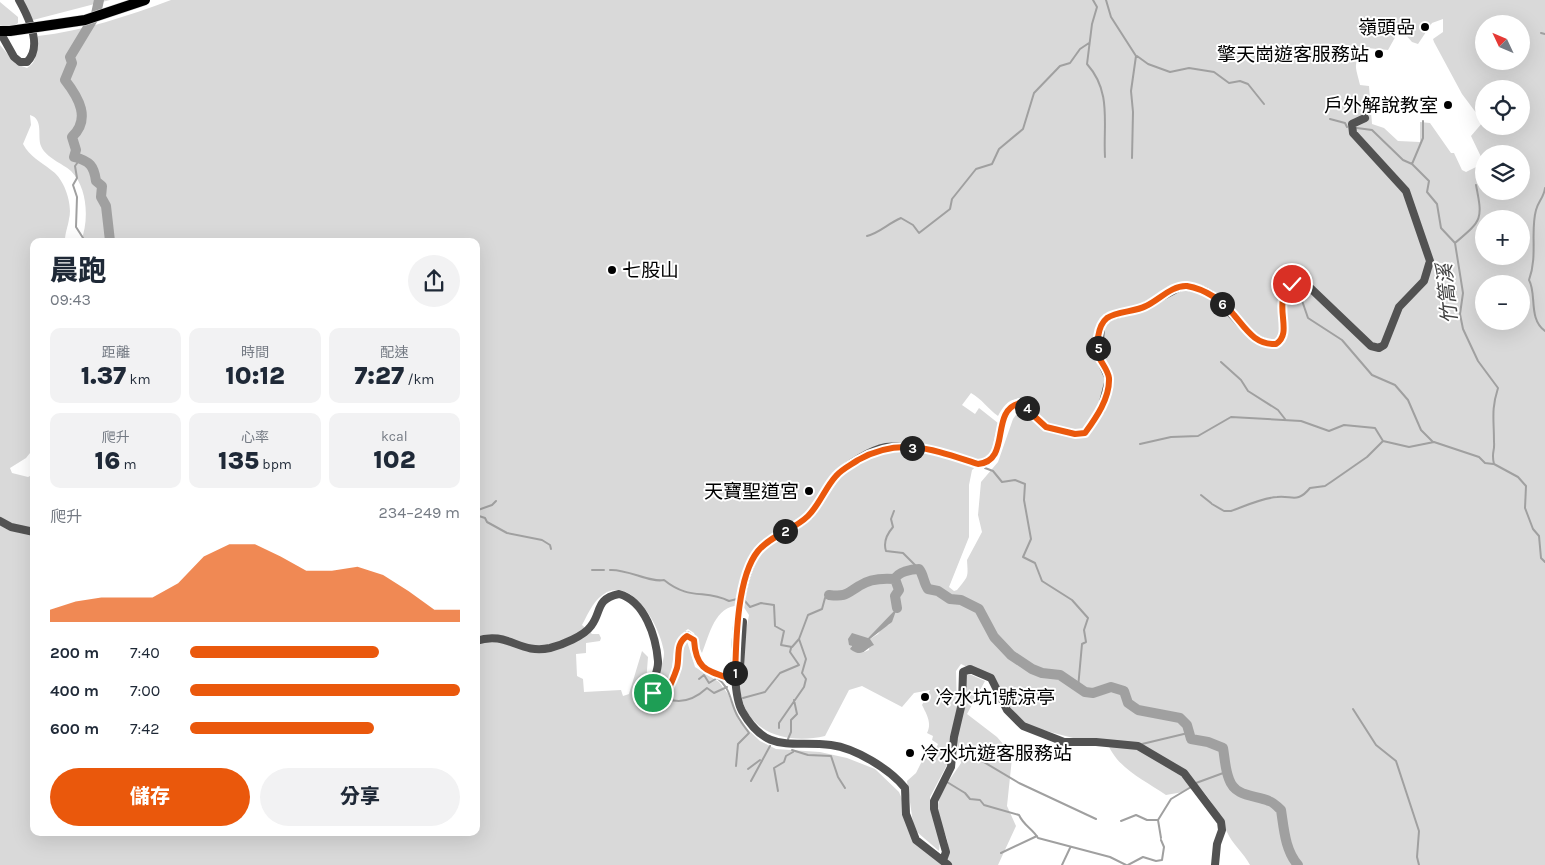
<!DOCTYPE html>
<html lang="zh-TW">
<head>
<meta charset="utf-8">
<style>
  body { margin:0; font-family:Karla,"Noto Sans TC",sans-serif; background:#f2f2f3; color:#1f2937; height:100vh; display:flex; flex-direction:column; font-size:19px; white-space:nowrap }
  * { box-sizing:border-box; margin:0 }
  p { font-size:16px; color:#747a83 }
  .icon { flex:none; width:28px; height:28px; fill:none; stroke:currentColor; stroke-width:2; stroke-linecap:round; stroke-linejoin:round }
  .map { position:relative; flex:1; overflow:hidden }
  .panel { position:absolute; left:30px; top:238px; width:450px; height:598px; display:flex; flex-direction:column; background:#fff; border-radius:10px; box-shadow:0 5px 20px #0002 }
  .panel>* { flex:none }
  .needle { width:32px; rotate:314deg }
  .buttons { position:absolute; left:1475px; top:15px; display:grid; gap:10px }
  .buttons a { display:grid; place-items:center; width:55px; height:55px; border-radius:50%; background:#fff; box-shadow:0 5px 20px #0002; font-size:25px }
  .pin { position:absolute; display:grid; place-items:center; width:42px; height:42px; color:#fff; margin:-21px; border:2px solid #fff; border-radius:50%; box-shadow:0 1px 5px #0007 }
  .km { position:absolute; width:25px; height:25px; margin:-12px; border-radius:50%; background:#222; color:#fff; font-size:14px; line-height:25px; text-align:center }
  .round { display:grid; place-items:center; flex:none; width:52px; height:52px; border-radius:26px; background:#f2f2f3 }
  .headline { display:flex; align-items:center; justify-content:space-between; height:85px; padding:0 20px }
  h1 { font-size:28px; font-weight:800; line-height:38px }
  .figures { display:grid; grid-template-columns:repeat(3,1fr); gap:8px; height:85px; padding:5px 20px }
  .figures div { display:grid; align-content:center; border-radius:10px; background:#f2f2f3; text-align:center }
  .figures b { font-size:25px; font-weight:800 }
  .figures small { font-size:14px; font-weight:400 }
  .figures p { font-size:14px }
  .chart { height:140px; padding:10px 20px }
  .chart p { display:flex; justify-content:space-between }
  .chart svg { width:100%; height:90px; margin-top:5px; fill:#ea580c; opacity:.7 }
  .action { display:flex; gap:10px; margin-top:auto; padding:10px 20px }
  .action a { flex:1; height:58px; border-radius:30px; background:#ea580c; color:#fff; font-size:20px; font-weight:800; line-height:58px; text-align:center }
  .action a+a { background:#f2f2f3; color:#1f2937 }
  ul { padding:0 20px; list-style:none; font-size:16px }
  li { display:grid; grid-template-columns:80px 60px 1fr; align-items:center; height:38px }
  li i { height:12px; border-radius:6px; background:#ea580c }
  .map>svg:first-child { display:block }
</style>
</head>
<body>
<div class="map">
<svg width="1545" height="865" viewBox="0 0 1545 865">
  <rect width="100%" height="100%" fill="#fff"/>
  <!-- green -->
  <path fill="#d9d9d9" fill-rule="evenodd" d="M21,0h89l-77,20z
    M171,0h1374v865h-295c-6,-12 -18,-21 -23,-33 -8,-17 -16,-34 -30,-47l-14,7 -17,3c-23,-16 -51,-27 -60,-56h-29l-50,-13 -20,-19 -11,-26 -35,-17 -5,7 1,38 -8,34v18l-19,36v12l10,30 -1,12 -22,-19 -4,-9 -6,-42 9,-8 7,-14 7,-5 3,1 5,-11 -6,-4 1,-4 -6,-3c5,-10 0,-18 -5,-28l8,-15 -16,3 -12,14 -40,-21 -13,4 -24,46c-38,9 -81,-3 -85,-48 -2,-23 5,-51 9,-73l-6,-9c-27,-4 -33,27 -41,47l-4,-7 -4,-13 -6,-4c-23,14 -8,47 -27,63 -10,-11 4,-27 3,-40 -3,-22 -28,-73 -57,-60 -13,7 -18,20 -25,33l10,9h7l2,4 -1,3 -14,2v10l-10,1 1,22 6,3 1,13 37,-2 2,6 6,-2 13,-43 6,6 -3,39 14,8 11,-14 10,-36 7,-13 8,26 24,15 9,12 11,27 21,20 16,8 44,3 27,6 28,11 24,23 3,7 1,15 11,28 28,22c16,-23 -4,-33 -4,-56 0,-16 15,-32 23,-45l-4,-23 7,-60 3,-7 18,8 -18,33 30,23 13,15 2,6 -5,48 9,20 -18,39h-998v-820l16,19 11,4c15,-9 4,-21 11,-32 45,-5 90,-20 133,-36zM1443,19v13l-10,7 1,3 28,52 21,28 -12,14 13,27v-9h37v37h-37v-28l-18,9 -4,-2 -8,-17h-3l-21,-30 -10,-1v20l-22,-1 -14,-13 -12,-4 -3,-38 -9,-1c-5,-21 -8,-21 7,-37l21,2 10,-18 6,1 8,9 6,2 14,-21zM1484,24h37v37h-37zM1484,89h37v37h-37zM30,115c14,4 7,21 11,31 5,12 21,17 30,25 17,17 18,50 10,70h395v590h-442v-357l-6,3 -16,-4 -2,-5 16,-10 8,-10v-207h31c0,-9 3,-14 4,-22 4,-15 -5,-41 -18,-49 -11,-9 -21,-13 -28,-26l8,-19zM1484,219h37v37h-37zM1484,284h37v37h-37zM971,393c11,6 17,16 27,23 6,-11 14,-22 27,-14l-12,17 -15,43 -17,20 -3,33 4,17 -15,28c1,18 2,15 -10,30l-3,1 -5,-4 20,-50v-52l3,-15 19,-17 7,-30 -19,-15 -4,6 -13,-9zM895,611l-6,14 -5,1 -6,8 -8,5 -1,11 -7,3 -10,-3 -1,-6 13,-6h4z
    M0,2l18,15v6c-6,5 -11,4 -18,2z"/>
  <!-- water -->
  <path fill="#a0a0a0" d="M897,608l-5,14 -22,17 4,6c-9,3 -10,14 -24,4l2,-3 -3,-1 -1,-6 4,-6 16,5z"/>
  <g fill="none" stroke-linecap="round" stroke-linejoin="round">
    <!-- stream -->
    <path stroke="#a0a0a0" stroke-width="2" d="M1093,0l4,7 -5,17 -5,40c25,28 16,59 18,93
      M1106,0l5,17 25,39 -5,35 2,21 -1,46
      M1541,33l4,1
      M1137,56l11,8 22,8 19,-4 25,4 15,11 11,-2 8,3 16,20
      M1330,119l15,4 2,4
      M1357,128l15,2 31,30 9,4 17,17 -2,11 10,12 4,24 14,15 8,50 -3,21 3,15 15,32 20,27c-7,22 -4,31 -4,54 1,10 -3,10 0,22l24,13 8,9 -1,22 8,21 6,7 2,22 4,4
      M81,158l-6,8 2,12 -4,7 4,12 -1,30 9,14
      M1412,164l11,-26v-17
      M1545,188c-1,9 -7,14 -9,22 -6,22 2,45 -7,70 8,14 -1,39 16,51
      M867,236c14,-4 20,-12 34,-18l12,7 6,8 31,-24 2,-10 24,-30 16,-5 7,-15 24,-20 11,-36 26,-27 10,-3 10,-14 9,-6
      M1455,243c27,-23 28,-23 21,-58
      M1297,286l11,32 34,22 30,35 23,10 13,15 13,30 12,12
      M1221,362l20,18 7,11 30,19 7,9
      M1140,444l31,-7 27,-1 33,-19 70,4 28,10 15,-6 31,3 8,13 26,6 25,-5 45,15 6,6 8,1
      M985,468l8,3 9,11 13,-2 10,4 -1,16 7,39 -8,18 12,6 7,18 30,19 16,18 -4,12 2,12 -4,2 -4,44
      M1201,495l10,8
      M1212,504l12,7h7c14,-5 31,-13 46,-14 15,-2 20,7 33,-9l15,-2 6,-4 36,-25 16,-16
      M894,511l-3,8 2,8c-6,7 -10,15 -7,24l17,2 16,16
      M476,514l2,-4 14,-5 4,-4
      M476,515l9,3 2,4 20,11 35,7 8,5 1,4
      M592,570h12
      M610,570c18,-1 40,13 54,10 26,21 41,9 65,21l8,-2
      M744,600l6,7 11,-4 13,2 1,21 9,5 -3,14 11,2 7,-8 9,-24 14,-6 3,-11 4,-3
      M699,679l5,-4 5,8 8,-5c13,9 13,22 19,35 3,7 9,14 13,20l-11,11 -2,22
      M743,698l22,-6 15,-19 19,-8 -9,-13 1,-4
      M668,699c14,5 28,-1 39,-11l7,5 13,-6
      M1353,709l23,36 20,16 23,70 -2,26 2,8
      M779,728v-5l25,-36 2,-8 -4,-6 4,-14 -7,-20
      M788,739l3,-7v-12l6,-6 -3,-14
      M1142,744l46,-11
      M957,748l8,1 7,6 47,28 77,36
      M792,750l16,5 23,1 7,21 7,11
      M748,769l12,-9
      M751,781l19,-35
      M947,782l18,11 5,6 10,1 4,5 35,10c5,11 13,13 19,23l72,19 16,8
      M1196,783l30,-11
      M778,791l-4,-23 10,-6 2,-6 7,-4
      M1121,821l15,-6 11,5h11
      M1161,838l-3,-18 13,-21 20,-12
      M1001,853l36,-17
      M1062,865l8,-17
      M1128,865l15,-8 13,4 6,-1 2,-13 -3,-7"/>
    <!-- river -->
    <path stroke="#a0a0a0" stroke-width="10" d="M99,0l-3,14 -26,43 2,6 -7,17c14,18 26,39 7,57l4,13 -2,7c16,4 20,9 22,24l6,5 -1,11 5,9 4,35
      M829,595c17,2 17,-1 30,-9 10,-7 24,-8 36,-7
      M897,608l-2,-12 4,-6 -4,-11c3,-7 16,-10 24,-10 5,6 4,13 9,20l10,2 12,8 11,1 18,9 15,28 17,18 21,14 10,4 18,2 25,17 8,1 18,-6 13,4 4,12 10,7 42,8 7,7 4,14 17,3 15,6c2,11 2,21 6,31 6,18 25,16 40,22 4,1 9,6 12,9 3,19 4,40 17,55"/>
    <!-- major casing -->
    <g stroke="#dbdbdb" stroke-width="11">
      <path id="major" d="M0,31h10"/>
    </g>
    <!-- minor -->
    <path stroke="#525252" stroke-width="8" d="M0,32l14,25 6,5h7c16,-15 1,-46 -8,-62
      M0,521l11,6 23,5
      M476,641c32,-11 43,14 74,7 12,-3 34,-12 41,-22 11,-14 4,-27 28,-32 26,7 37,43 39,67 1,12 -10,25 -3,34l12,-1c3,-8 8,-17 10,-26 3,-12 -2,-24 10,-33l7,5c2,31 14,31 41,40
      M737,676l3,-9 3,-45
      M943,860l3,-8 -12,-43v-8l17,-34 3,-30 8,-34 1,-31 7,-3 21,9 16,32 16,16 41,16h32l42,4 46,27 37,49 1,8 -5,14 -2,21
      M948,865l-32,-25 -10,-26 -1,-26c-15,-19 -50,-40 -74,-43 -40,-5 -64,10 -89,-34 -15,-27 -5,-137 17,-161 14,-15 36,-20 50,-34 11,-12 17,-29 28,-41 11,-11 33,-25 49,-28 31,-4 63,8 93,17 32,-4 10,-54 41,-61l26,24 29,7 10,-1 16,-23 8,-31 -10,-22 2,-32 7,-8 33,-9 41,-22c7,1 16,2 23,5 23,10 48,62 74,51 15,-14 -14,-60 24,-61l68,65 8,2 5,-3 15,-38 25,-26 6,-20 -24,-70 -53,-58 -1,-9 13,-6"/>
    <!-- major -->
    <use href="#major" stroke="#000" stroke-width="10"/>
    <!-- major-bridge casing -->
    <g stroke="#dbdbdb" stroke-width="11" stroke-linecap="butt">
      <path id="major-bridge" d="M10,31l75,-11 60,-20"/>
    </g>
    <!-- major-bridge -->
    <use href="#major-bridge" stroke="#000" stroke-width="10"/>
  </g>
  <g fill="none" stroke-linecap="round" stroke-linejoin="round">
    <!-- route casing -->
    <g stroke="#fff" stroke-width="10">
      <path id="route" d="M653,693l5,3 8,-2c4,-8 8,-17 11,-26 3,-12 -2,-24 10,-32l7,4c2,31 14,31 41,40 1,-34 1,-102 23,-129 13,-16 36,-21 50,-35 12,-12 17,-28 28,-40 6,-7 15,-11 22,-16 43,-24 76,-10 120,4 34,-3 11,-54 42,-61l26,24 29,7 10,-1c11,-15 25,-35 24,-55 -1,-8 -7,-14 -10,-21 -3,-11 -2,-31 8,-39 10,-7 28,-6 39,-12 13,-6 26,-21 41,-20 18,3 36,15 47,29 12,14 21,30 42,29 19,-12 -6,-41 16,-60"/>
    </g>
    <!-- route -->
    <use href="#route" stroke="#ea580c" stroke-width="6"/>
  </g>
  <!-- markers -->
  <g fill="#000" stroke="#fff" stroke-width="2">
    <circle cx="1425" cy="27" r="5"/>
    <circle cx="1379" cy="54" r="5"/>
    <circle cx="1448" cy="105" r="5"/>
    <circle cx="612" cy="270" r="5"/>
    <circle cx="809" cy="491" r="5"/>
    <circle cx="925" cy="697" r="5"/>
    <circle cx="910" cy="753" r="5"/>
  </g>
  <g text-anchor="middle" stroke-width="4" stroke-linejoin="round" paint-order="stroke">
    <!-- poi labels -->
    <g font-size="19" fill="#000" stroke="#fff" text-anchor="end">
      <text x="1415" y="34">嶺頭喦</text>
      <text x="1369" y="61">擎天崗遊客服務站</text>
      <text x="1438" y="112">戶外解說教室</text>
      <text x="622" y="277" text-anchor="start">七股山</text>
      <text x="799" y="498">天寶聖道宮</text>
      <text x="935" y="704" text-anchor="start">冷水坑1號涼亭</text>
      <text x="920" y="760" text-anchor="start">冷水坑遊客服務站</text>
    </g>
    <!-- water labels -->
    <g font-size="20" font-style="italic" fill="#414141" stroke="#fff">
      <text transform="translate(1447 294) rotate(-96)" y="7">竹篙溪</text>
    </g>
  </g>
</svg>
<div class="buttons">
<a><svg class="needle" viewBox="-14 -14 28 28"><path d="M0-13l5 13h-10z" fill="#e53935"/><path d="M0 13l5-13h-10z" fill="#747a83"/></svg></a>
<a><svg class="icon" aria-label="locate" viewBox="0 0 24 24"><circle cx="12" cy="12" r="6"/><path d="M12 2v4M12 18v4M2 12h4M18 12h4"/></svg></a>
<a><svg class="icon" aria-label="layers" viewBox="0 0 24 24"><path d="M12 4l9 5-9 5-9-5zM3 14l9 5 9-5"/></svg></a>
<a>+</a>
<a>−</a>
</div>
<div class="pin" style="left:653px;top:693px;background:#1e9e55"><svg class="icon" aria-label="arrive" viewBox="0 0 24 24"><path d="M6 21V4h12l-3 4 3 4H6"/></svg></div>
<div class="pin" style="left:1292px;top:284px;background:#d93025"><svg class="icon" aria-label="check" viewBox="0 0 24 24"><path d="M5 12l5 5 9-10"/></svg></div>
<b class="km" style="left:735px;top:673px">1</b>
<b class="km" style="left:785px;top:531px">2</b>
<b class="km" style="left:912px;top:448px">3</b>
<b class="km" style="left:1027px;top:408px">4</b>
<b class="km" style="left:1098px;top:348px">5</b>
<b class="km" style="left:1222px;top:304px">6</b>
<section class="panel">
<div class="headline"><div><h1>晨跑</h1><p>09:43</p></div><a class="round"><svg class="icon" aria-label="share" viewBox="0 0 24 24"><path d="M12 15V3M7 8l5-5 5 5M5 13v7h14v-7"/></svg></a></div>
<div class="figures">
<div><p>距離</p><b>1.37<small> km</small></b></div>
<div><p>時間</p><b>10:12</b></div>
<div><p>配速</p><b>7:27<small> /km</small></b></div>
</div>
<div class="figures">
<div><p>爬升</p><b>16<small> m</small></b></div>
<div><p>心率</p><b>135<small> bpm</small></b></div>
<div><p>kcal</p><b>102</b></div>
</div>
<div class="chart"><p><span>爬升</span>234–249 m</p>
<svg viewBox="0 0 160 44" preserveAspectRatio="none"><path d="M0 44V38L10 34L20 32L30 32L40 32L50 25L60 12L70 6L80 6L90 12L100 19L110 19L120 17L130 21L140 29L150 38L160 38V44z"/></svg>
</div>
<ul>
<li><b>200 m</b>7:40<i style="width:70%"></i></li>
<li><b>400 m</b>7:00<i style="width:100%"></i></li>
<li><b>600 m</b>7:42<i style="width:68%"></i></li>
</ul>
<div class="action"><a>儲存</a><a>分享</a></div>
</section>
</div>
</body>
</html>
